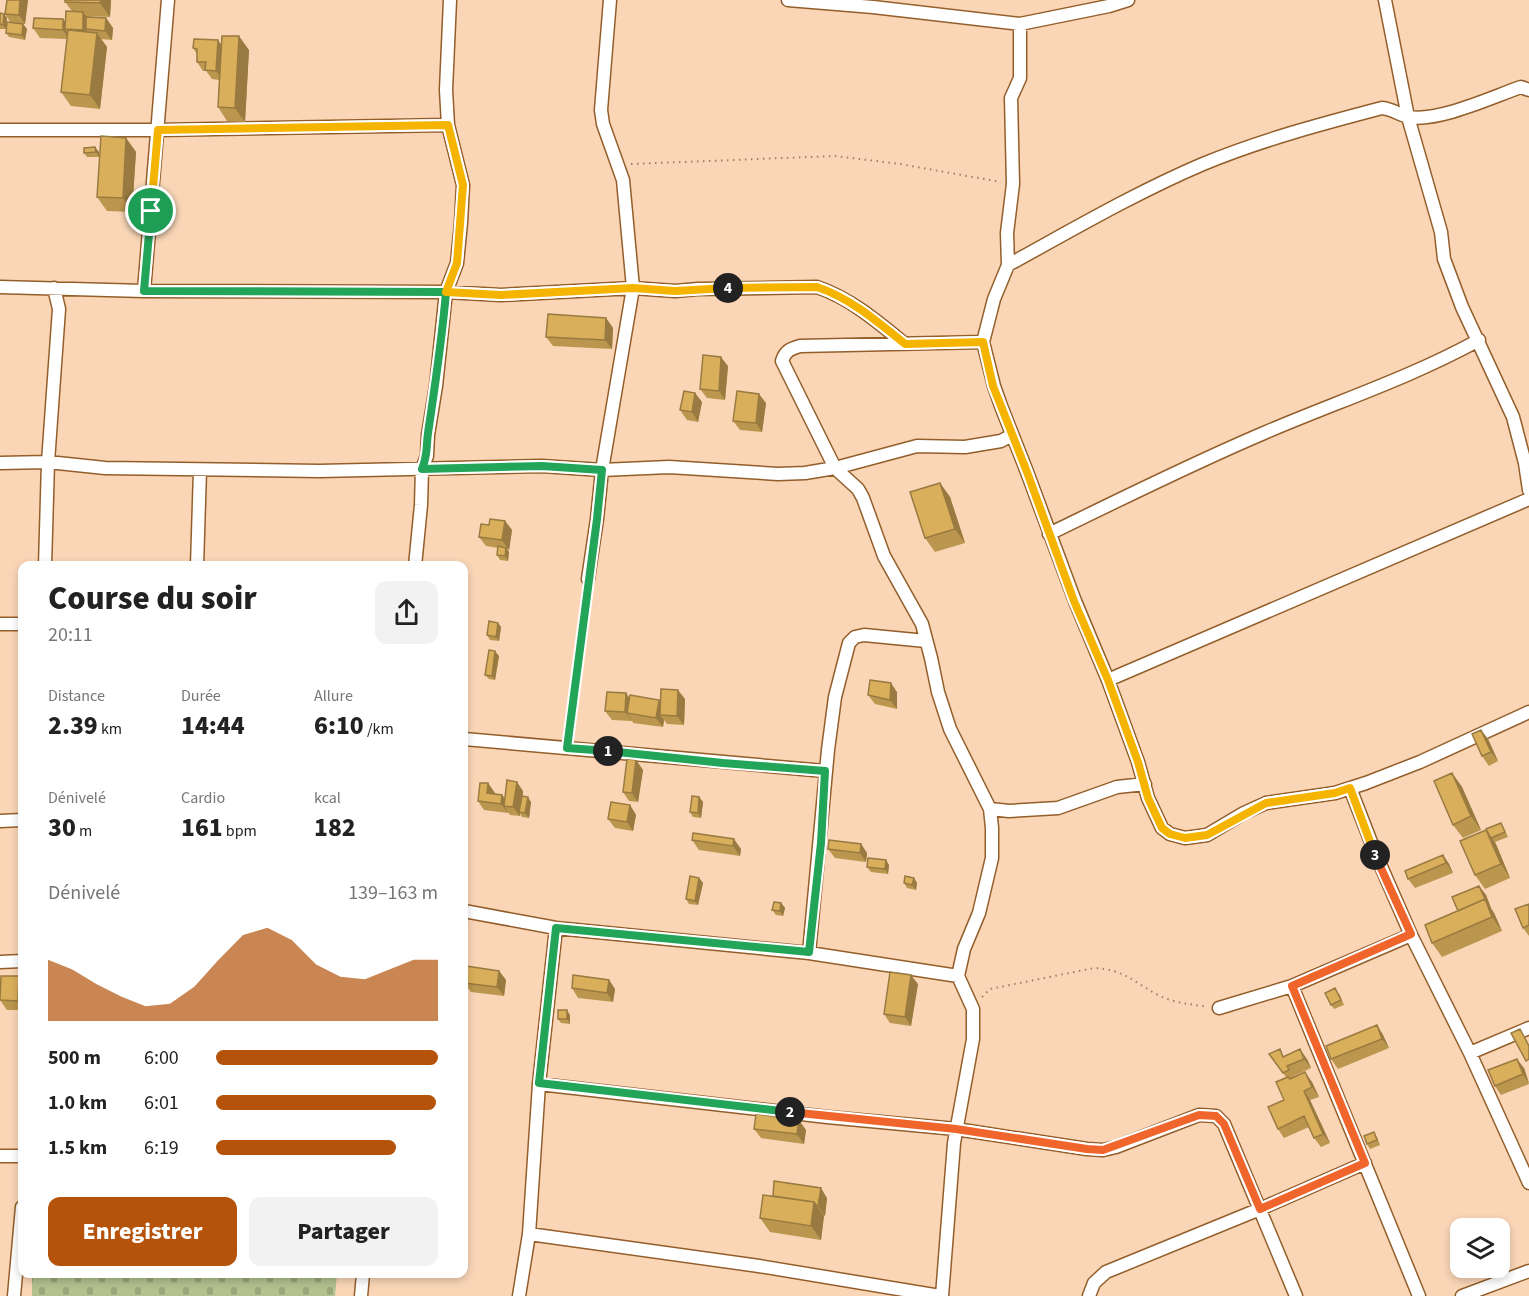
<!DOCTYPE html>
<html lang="fr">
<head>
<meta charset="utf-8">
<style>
  body { margin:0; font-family:"Source Sans 3",sans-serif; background:#f2f2f2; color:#222; height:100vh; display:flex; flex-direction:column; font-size:22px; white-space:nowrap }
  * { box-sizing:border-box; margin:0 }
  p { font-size:20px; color:#767676 }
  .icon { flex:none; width:33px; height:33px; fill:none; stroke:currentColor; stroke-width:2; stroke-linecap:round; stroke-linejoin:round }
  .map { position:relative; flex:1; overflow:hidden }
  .drawer { position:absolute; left:18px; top:561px; width:450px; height:717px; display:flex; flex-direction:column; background:#fff; border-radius:12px; box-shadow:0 3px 9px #0003 }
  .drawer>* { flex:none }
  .fabs { position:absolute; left:1450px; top:1218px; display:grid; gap:12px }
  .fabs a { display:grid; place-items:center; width:60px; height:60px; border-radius:12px; background:#fff; box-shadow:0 3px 9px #0003; font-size:30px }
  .pin { position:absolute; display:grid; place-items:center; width:51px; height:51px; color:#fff; margin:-26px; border:3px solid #fff; border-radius:50%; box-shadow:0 2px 6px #0007 }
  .km { position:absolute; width:30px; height:30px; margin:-15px; border-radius:50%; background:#222; color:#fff; font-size:16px; line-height:30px; text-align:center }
  .round { display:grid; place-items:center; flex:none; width:63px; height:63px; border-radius:12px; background:#f2f2f2 }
  .headline { display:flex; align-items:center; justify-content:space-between; height:102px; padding:0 30px }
  h1 { font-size:33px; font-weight:800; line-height:45px }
  .figures { display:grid; grid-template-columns:repeat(3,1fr); gap:9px; height:102px; padding:6px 30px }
  .figures div { display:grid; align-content:center }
  .figures b { font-size:26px; font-weight:800 }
  .figures small { font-size:16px; font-weight:400 }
  .figures p { font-size:16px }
  .chart { height:168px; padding:12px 30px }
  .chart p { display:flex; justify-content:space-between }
  .chart svg { width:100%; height:108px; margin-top:6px; fill:#b45309; opacity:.7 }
  .action { display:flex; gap:12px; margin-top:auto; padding:12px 30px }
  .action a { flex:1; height:69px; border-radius:12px; background:#b45309; color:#fff; font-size:24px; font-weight:800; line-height:69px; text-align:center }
  .action a+a { background:#f2f2f2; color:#222 }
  ul { padding:0 30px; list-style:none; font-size:20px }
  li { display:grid; grid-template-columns:96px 72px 1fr; align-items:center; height:45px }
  li i { height:15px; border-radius:8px; background:#b45309 }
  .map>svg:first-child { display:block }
</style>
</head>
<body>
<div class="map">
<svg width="1529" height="1296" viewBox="0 0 1529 1296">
  <defs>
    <pattern id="cemetery-stones" width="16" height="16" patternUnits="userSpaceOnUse" patternTransform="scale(1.5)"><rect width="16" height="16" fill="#b1c28e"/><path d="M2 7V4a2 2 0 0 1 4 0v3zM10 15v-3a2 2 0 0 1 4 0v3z" fill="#99a679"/></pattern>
  </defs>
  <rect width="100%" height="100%" fill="#fad6b7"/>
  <!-- cemetery -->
  <path fill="url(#cemetery-stones)" d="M32,1274h305l-2,22h-303z"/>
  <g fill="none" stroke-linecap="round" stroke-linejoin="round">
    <!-- street casing -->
    <g stroke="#935e2a" stroke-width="15">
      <path id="street" d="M788,0l85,7 147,17 89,-18 19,-6
        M1385,0l23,117 33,115 3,27 18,48 51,110 12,46 4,27
        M1020,24v54l-9,20 2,86 -6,49 1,32 -14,34 -11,43 11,44 7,20 26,66 48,129 33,79 30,82 10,36 14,30 8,6 15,4 22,-3 37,-22 22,-10 69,-10 31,-10 54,-21 109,-50
        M0,130h158l290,-5
        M1008,265c64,-35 127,-72 195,-101 58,-24 118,-40 179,-56 11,1 17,7 27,9 30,5 83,-20 112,-30l8,3
        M0,287l144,4 302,1 55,3 132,-7 42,3 23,-2 119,-2c33,11 61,35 88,57
        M144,291l24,-291
        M0,463l48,-1 57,6 214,3 223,-5 60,4 67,-3 109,7 27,-1 30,-5 82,-22 48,1 36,-6 11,-6
        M1049,534c72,-35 142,-70 215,-101 72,-31 146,-55 215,-93
        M45,566l3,-104 11,-153 -5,-21
        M197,566l3,-96
        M415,566l6,-61 1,-36 5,-13 1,-21 8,-49 10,-94 11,-29 4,-40 2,-38 -15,-60 -2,-35 4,-90
        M588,579l9,-60 5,-49 31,-182 -10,-108 -20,-56 -2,-14 9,-110
        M0,624h22
        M1108,680l421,-181
        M464,739l361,32
        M1350,788l26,67 35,80 59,118 59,130
        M990,809l19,2 49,-3 59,-21 28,-3
        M0,821l22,-1
        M464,911l92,17 253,25 149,23
        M809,953l19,-203 7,-53 14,-54 6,-6 9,-2 62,6
        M0,962l22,-1
        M1292,986l127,310
        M1219,1008l73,-22 119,-51
        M1470,1053l59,-25
        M539,1084l288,33 129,12 131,20 16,1 13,-3 83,-32 17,1 8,8 72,172
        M0,1156h22
        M529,1234l230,32 181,30
        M14,1296l8,-89
        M361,1296l2,-22
        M519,1296l10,-62 10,-150 17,-156
        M942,1296l12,-153 19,-104v-30l-15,-33 6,-27 15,-36 13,-55v-30l-2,-19 -40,-80 -12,-37 -7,-34 -9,-34 -38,-68 -21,-58 -5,-9 -23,-21 -53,-107c3,-10 8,-12 18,-15l183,-4
        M1089,1296l5,-13 12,-11 154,-63 105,-46
        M1462,1296l67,-25"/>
    </g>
    <!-- path -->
    <path stroke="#9d7f65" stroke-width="2" stroke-dasharray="1.5 4.5" stroke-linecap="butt" d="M631,164l204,-8 65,8 101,18
      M568,736l19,-143
      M982,997l8,-8 104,-21c29,1 40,14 64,27 15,8 32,9 50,12"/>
    <!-- street -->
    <use href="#street" stroke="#fff" stroke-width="12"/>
  </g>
  <!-- wall -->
  <path fill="#bb964e" d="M7,0h21l-3,24h-2l4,5 -2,11 -16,-3 -3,-4v-4h-6v-16l4,1 3,4 -1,11 5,-6 -6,-9z
    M65,0h46l-1,17 -24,-1 20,2 7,10 -1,12 -11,-1 6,8 -7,62 -29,-3 -10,-14 6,-53 -27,-1 -7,-10 30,-9 3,4 6,-12 -7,-9z
    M222,45l27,5 -4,72 -18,-1 -9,-14 1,-27 -7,-1 -6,-8h-3l-6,-9v-8l-4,-6z
    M126,138l10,14 -4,60 -25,-1 -10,-14z
    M99,152v5h-12l-3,-4z
    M606,318l7,10 -1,21 -59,-3 -7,-9z
    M728,366l-3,34 -18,-2 -7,-9z
    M695,393l7,9 -4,20 -11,-2 -7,-10z
    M766,403l-4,29 -22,-2 -7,-9z
    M940,483l10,14 15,46 -30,9 -10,-14z
    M505,521l7,9 -3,20 -2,-1 2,3 -1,9 -8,-1 -3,-5 1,-7 -12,-2 -7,-9 10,-12z
    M498,623l3,4 -2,14 -9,-1 -3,-5z
    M499,656l-4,24 -6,-1 -4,-4z
    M897,692v17l-22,-5 -7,-9z
    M629,697l30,3 2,2 24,-3 -1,26 -17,-1 -3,-4 -1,7 -30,-4 -1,-3v1l-20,-1 -7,-9z
    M1481,730l7,9 10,22 -9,5 -7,-10z
    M636,760l7,10 -5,32 -9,-1 -6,-9z
    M1452,773l10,14 19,43 -18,8 -10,-13z
    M488,783l7,11 7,1 3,3 18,-7v5l8,6 -2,16 -7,-1 -2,-3v2l-10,-1 -2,-3v1l-24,-3 -6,-9z
    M699,797l4,5 -2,16 -8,-1 -3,-5z
    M630,805l6,10 -3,16 -18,-3 -7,-9z
    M1504,828l4,9 -13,5 15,36 -25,11 -10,-14 13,-43z
    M693,833l48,16 -1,7 -41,-6 -7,-10z
    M861,844l6,9 -1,9 -31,-4 -7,-9z
    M1443,855l6,9 4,9 -38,15 -7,-9z
    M886,860l3,5 -1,9 -17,-2 -4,-5z
    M699,878l4,5 -5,22 -9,-1 -3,-5z
    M914,878l3,5 -1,7 -9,-2 -3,-5z
    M1479,886l7,9 5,13 3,5 8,18 -60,26 -10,-14z
    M781,903l4,5 -2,8 -7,-1 -4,-5z
    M1529,904v32l-6,-8z
    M499,971l7,9 -2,16 -33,-4 -7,-9z
    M19,976l3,5v29h-15l-7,-10z
    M609,980l6,9 -2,13 -35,-4 -6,-10z
    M918,984l-7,42 -21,-3 -6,-9z
    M1339,993l5,12 -10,4 -3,-4z
    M570,1015v9l-9,-1 -3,-4z
    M1377,1025l6,10 6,13 -51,21 -7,-10z
    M1269,1054l38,5 4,9 -17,8 1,1 17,5 7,15 -9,3 20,43 -9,4 -7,-9 -5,-11 -25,11 -6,-9 6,-29 2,-23z
    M1524,1068l5,16 -28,11 -6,-9z
    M754,1129l52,1 -2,14 -43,-6z
    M1374,1132l3,5 3,8 -10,4 -3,-5z
    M773,1196l54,2 -2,18 -1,-1 -3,25 -51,-8 -10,-14z"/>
  <!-- shaded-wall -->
  <path fill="#997a40" d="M20,0h8l-3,24 -6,-9z
    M101,0h10l-1,17 -10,-14z
    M83,12l7,9 -4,8 3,6v4l-6,-9z
    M4,14l3,4 -1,11 -3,-4z
    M106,18l7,10 -1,12 -7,-9z
    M63,19l7,9 -5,1 4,6v4l-6,-9z
    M23,24l4,5 -2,11 -3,-5z
    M97,33l10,14 -7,62 -10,-14z
    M239,36l10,14 -4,72 -10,-14z
    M218,40l7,10 -2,30 -7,-9z
    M126,138l10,14 -4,60 -9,-14z
    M95,147l4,5v5l-3,-5z
    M606,318l7,10 -1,21 -7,-9z
    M721,357l7,9 -3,34 -6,-9z
    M695,393l7,9 -4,20 -6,-10z
    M759,394l7,9 -4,29 -6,-9z
    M940,483l10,14 15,46 -10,-14z
    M505,521l7,9 -3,20 -7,-10z
    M506,548l3,4 -1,9 -3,-5z
    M498,623l3,4 -2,14 -3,-4z
    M495,651l4,5 -4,24 -3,-4z
    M891,683l6,9v17l-7,-9z
    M678,690l7,9 -1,26 -7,-9z
    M626,693l7,10 -6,10 5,8 -7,-9z
    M659,700l6,9 -5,6 4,5 -1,7 -7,-9z
    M1481,730l7,9 10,22 -7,-9z
    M636,760l7,10 -5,32 -6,-9z
    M1452,773l10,14 19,43 -10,-14z
    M517,782l6,9 -3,21h-1l1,2v2l-7,-9z
    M488,783l7,10 -1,9 -7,-9z
    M502,795l7,9 -5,2 4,6v1l-7,-9z
    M528,797l3,5 -2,16 -4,-5z
    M699,797l4,5 -2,16 -3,-5z
    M630,805l6,10 -3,16 -6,-9z
    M1486,830l10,14 14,34 -9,-14z
    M734,839l7,10 -1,7 -7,-10z
    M861,844l6,9 -1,9 -6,-9z
    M1443,855l6,9 4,9 -7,-10z
    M886,860l3,5 -1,9 -3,-5z
    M699,878l4,5 -5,22 -3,-4z
    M914,878l3,5 -1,7 -4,-5z
    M1479,886l7,9 5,13 -6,-9z
    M1485,899l9,14 8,18 -10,-14z
    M781,903l4,5 -2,8 -3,-5z
    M499,971l7,9 -2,16 -7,-9z
    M911,975l7,9 -7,42 -6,-9z
    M19,976l3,5v25l-4,-5z
    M609,980l6,9 -2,13 -6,-9z
    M464,990l3,4 -3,18z
    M567,1010l3,5v9l-3,-5z
    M465,1011l3,5 -2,19 -2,-3z
    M1377,1025l6,10 6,13 -7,-9z
    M1300,1049l7,10 4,9 -7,-9z
    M1517,1059l7,9 5,15 -6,-9z
    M1305,1072l7,10 7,15 -7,-10z
    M1304,1091l6,9 20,43 -7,-9z
    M799,1120l7,10 -2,14 -7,-10z
    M821,1188l6,10 -2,18 -7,-10z
    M814,1202l10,14 -3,24 -10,-14z"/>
  <!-- building -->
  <path fill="#daaf5b" stroke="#997a40" stroke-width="1.5" d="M7,0h13l-1,15 -14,-1z
    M65,0h36l-1,3 -35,-1z
    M66,11l17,1v18l-18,-1z
    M0,13l4,1 -1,11 -3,-1z
    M86,17l20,1 -1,13 -19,-2z
    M34,18l29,1v11l-30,-2z
    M7,22l16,2 -1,11 -16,-2z
    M68,30l29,3 -7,62 -29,-3z
    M222,36h17l-4,72 -17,-1z
    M194,39l24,1 -2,31 -11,-1 1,-8h-9v-13l-4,-1z
    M101,136l25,2 -3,60 -26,-1z
    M95,147l1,5 -12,1v-5z
    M548,314l58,4 -1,22 -59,-3z
    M703,355l18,2 -2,34 -19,-2z
    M684,391l11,2 -3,19 -12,-2z
    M737,391l22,3 -3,29 -23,-2z
    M940,483l15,46 -30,9 -15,-46z
    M490,519l15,2 -3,19 -23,-3 2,-13 8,1z
    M498,546l8,2 -1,8 -8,-1z
    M489,621l9,2 -2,14 -9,-2z
    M489,650l6,1 -3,25 -7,-1z
    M870,680l21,3 -1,17 -22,-5z
    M661,689l17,1 -1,26 -17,-1z
    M607,692l19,1 -1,19 -20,-1z
    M630,695l29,5 -3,18 -29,-5z
    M1481,730l10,22 -9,4 -10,-22z
    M627,759l9,1 -4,33 -9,-1z
    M1452,773l19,43 -18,9 -19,-44z
    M507,780l10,2 -4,25 -9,-1z
    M480,783h8l-1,10 15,2 -1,9 -23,-3z
    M522,796l6,1 -3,16 -6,-1z
    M692,796l7,1 -1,16 -8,-1z
    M611,802l19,3 -3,17 -19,-3z
    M1501,823l4,9 -14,6 -5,-9z
    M1486,830l15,34 -26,11 -15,-34z
    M693,833l41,6 -1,7 -41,-6z
    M829,840l32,4 -1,9 -32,-4z
    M1443,855l3,8 -38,16 -3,-8z
    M868,858l18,2 -1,9 -18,-2z
    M690,876l9,2 -4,23 -9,-2z
    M905,876l9,2 -2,7 -8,-2z
    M1479,886l6,13 -27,12 -6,-14z
    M1485,899l7,18 -60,26 -7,-18z
    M774,902l7,1 -1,8 -8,-1z
    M1529,904v21l-6,3 -8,-19z
    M466,966l33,5 -2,16 -33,-4z
    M890,972l21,3 -6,42 -21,-3z
    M573,975l36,5 -2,13 -35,-5z
    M1,976h18l-1,25 -18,-1z
    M1335,988l6,12 -10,5 -6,-12z
    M558,1010h9v9h-9z
    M1377,1025l5,14 -51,20 -5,-13z
    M1520,1029l9,17v13l-3,2 -15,-28z
    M1280,1049l3,8 17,-8 4,10 -17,7 2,4 -6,3 -14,-19z
    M1517,1059l6,15 -28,12 -7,-16z
    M1305,1072l7,15 -8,4 19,43 -9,4 -10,-22 -26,13 -10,-22 16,-7 -8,-18 12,-5 2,2z
    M756,1114l43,6 -2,14 -43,-5z
    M1374,1132l3,8 -10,4 -3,-8z
    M774,1181l47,7 -3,18h-1l-3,-4 -41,-6z
    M763,1195l51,7 -3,24 -51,-8z"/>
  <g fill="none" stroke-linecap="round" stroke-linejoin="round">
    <!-- split-1 casing -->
    <g stroke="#fff" stroke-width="12">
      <path id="split-1" d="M151,211l-7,80 302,1c-4,48 -11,94 -18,141 -2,15 0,21 -6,36l120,-3 60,4 -5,49 -30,229 41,3"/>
    </g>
    <!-- split-2 casing -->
    <g stroke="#fff" stroke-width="12">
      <path id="split-2" d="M608,751l115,12 102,8 -4,72 -12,109 -253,-24 -17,155 251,29"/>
    </g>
    <!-- split-3 casing -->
    <g stroke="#fff" stroke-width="12">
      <path id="split-3" d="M790,1112l166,17 131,20 16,1 96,-35 17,1 8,8 36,85 105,-46 -73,-177 119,-52 -36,-79"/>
    </g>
    <!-- split-4 casing -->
    <g stroke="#fff" stroke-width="12">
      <path id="split-4" d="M728,288l89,-1c33,11 61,35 88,57l78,-2 10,44 8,20 26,66 47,129 34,79 30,82 10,36 14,30 8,6 15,4 22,-3 59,-32 69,-10 15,-5 25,67"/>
    </g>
    <!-- split-5 casing -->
    <g stroke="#fff" stroke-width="12">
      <path id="split-5" d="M151,211l7,-81 290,-5 15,60 -6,78 -11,29 55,3 132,-7 42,3 53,-3"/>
    </g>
    <!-- split-1 -->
    <use href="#split-1" stroke="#22a559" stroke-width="8"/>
    <!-- split-2 -->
    <use href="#split-2" stroke="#22a559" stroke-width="8"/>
    <!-- split-3 -->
    <use href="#split-3" stroke="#f0652b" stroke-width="8"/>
    <!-- split-4 -->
    <use href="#split-4" stroke="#f5b400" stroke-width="8"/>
    <!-- split-5 -->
    <use href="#split-5" stroke="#f5b400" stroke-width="8"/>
  </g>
</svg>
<div class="fabs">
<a><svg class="icon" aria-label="layers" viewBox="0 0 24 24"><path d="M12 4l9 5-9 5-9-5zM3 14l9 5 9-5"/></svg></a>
</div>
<div class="pin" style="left:151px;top:211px;background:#1e9e55"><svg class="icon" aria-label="arrive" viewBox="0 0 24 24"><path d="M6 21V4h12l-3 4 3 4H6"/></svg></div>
<b class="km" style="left:608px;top:751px">1</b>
<b class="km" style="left:790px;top:1112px">2</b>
<b class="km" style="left:1375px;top:855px">3</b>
<b class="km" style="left:728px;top:288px">4</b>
<section class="drawer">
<div class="headline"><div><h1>Course du soir</h1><p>20:11</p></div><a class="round"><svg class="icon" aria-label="share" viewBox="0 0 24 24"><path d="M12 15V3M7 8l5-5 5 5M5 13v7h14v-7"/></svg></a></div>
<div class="figures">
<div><p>Distance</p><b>2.39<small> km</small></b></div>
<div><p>Durée</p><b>14:44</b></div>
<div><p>Allure</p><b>6:10<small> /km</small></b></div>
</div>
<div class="figures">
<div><p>Dénivelé</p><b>30<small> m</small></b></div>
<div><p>Cardio</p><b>161<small> bpm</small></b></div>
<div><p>kcal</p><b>182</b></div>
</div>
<div class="chart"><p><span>Dénivelé</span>139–163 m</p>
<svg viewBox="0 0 160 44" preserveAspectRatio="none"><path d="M0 44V19L10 23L20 29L30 34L40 38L50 37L60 30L70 19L80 9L90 6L100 11L110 21L120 26L130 27L140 23L150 19L160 19V44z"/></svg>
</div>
<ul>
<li><b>500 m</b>6:00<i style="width:100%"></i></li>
<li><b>1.0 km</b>6:01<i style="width:99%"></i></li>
<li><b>1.5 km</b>6:19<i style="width:81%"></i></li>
</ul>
<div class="action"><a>Enregistrer</a><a>Partager</a></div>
</section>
</div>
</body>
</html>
